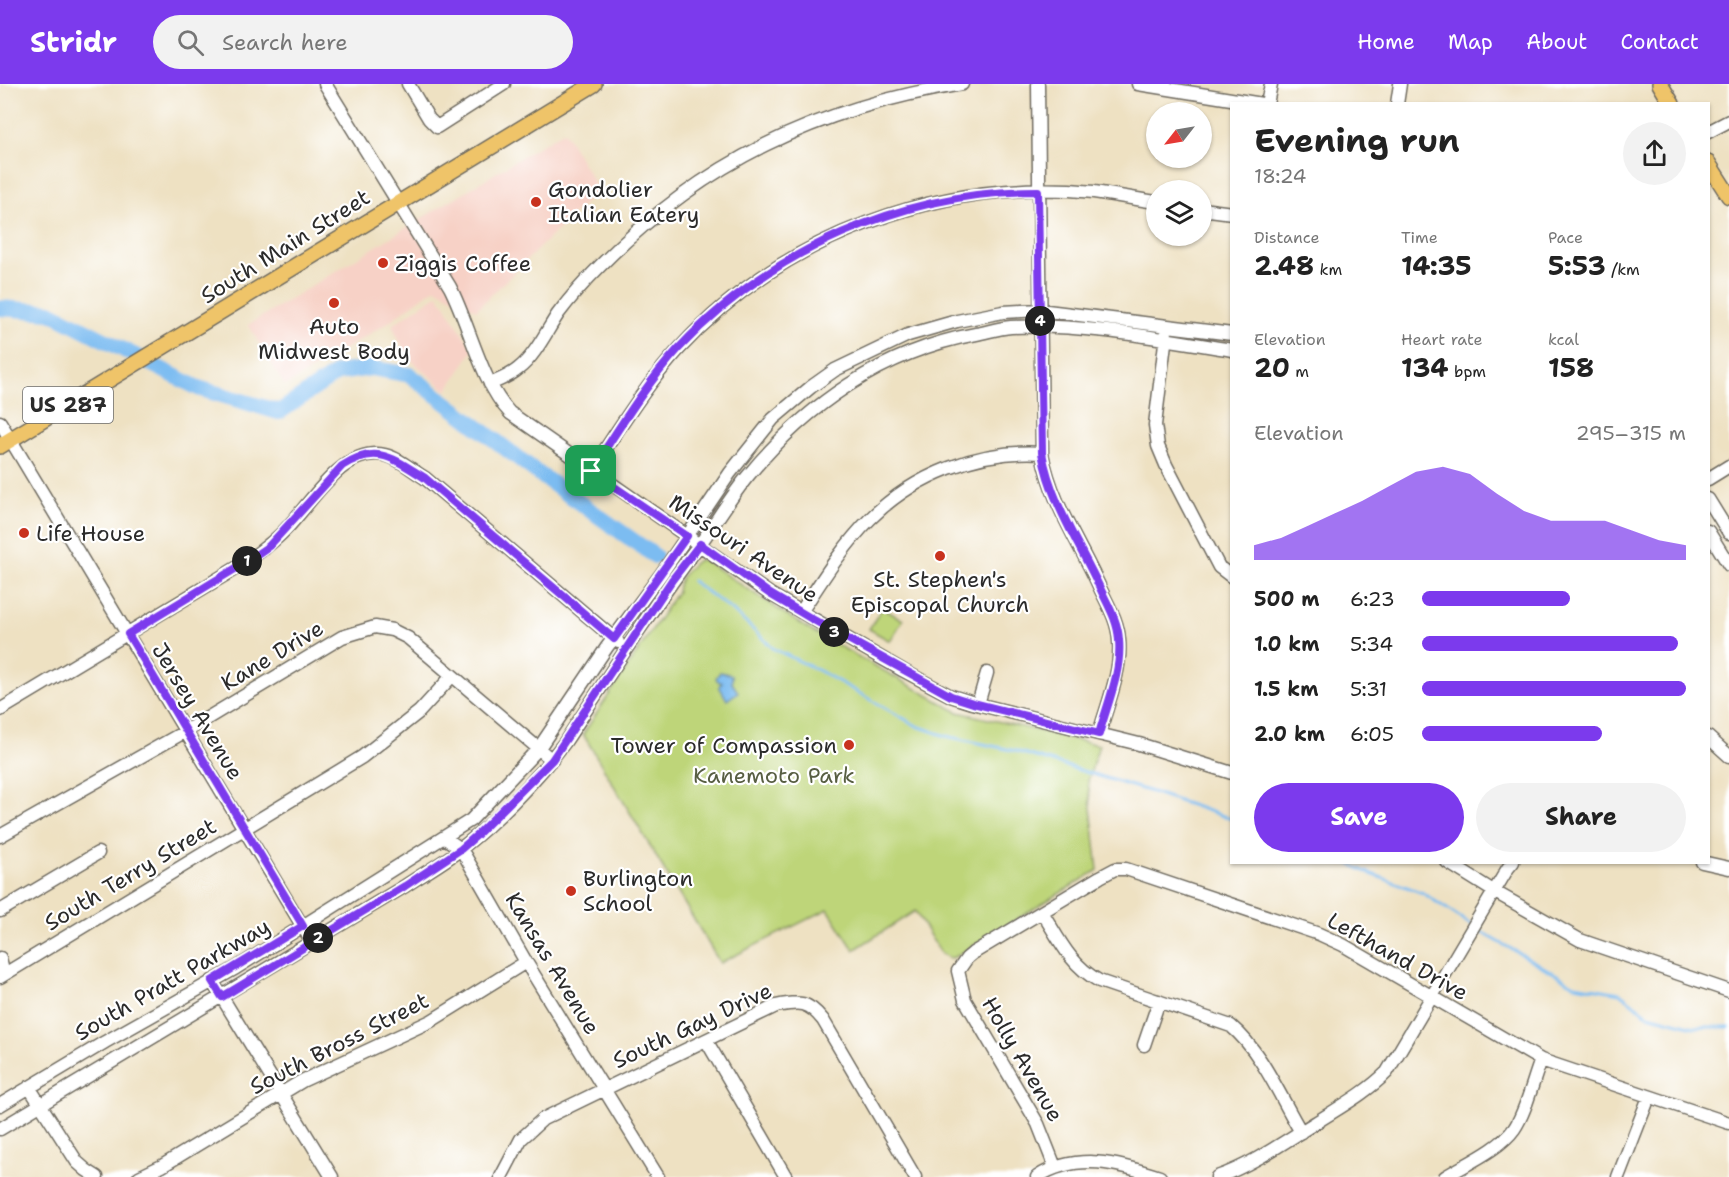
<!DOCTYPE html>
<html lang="en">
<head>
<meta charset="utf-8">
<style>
  body { margin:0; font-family:"Shantell Sans",sans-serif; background:#f2f2f2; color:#222; height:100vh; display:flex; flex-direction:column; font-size:22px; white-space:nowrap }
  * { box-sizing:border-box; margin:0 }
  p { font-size:20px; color:#767676 }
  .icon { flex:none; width:33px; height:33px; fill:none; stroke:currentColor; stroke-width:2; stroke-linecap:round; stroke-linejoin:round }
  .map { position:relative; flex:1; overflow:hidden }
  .panel { position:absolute; left:1230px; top:18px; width:480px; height:762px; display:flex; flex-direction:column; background:#fff; border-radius:0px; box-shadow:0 2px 4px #0004 }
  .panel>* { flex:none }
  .needle { width:39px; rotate:239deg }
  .fabs { position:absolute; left:1146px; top:18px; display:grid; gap:12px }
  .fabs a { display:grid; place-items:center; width:66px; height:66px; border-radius:50%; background:#fff; box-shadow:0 2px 4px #0004; font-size:30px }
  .pin { position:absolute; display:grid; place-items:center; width:51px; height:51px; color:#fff; margin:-26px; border-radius:12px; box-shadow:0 3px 9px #0006 }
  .km { position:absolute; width:30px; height:30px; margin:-15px; border-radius:50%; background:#222; color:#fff; font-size:16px; line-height:30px; text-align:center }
  .round { display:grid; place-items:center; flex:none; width:63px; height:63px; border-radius:32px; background:#f2f2f2 }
  .head { display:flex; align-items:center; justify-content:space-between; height:102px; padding:0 24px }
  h1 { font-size:33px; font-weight:700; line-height:45px }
  .metrics { display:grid; grid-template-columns:repeat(3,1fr); gap:9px; height:102px; padding:6px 24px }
  .metrics div { display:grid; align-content:center }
  .metrics b { font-size:26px; font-weight:700 }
  .metrics small { font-size:16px; font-weight:400 }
  .metrics p { font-size:16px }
  .chart { height:168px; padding:12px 24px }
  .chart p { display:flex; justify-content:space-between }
  .chart svg { width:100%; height:108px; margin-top:6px; fill:#7c3aed; opacity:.7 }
  .action { display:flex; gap:12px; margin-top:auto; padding:12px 24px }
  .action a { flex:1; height:69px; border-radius:36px; background:#7c3aed; color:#fff; font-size:24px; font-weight:700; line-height:69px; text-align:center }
  .action a+a { background:#f2f2f2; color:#222 }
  ul { padding:0 24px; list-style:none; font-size:20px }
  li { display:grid; grid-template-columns:96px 72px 1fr; align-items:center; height:45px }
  li i { height:15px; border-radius:8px; background:#7c3aed }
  header { display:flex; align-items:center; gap:36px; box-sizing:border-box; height:84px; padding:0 30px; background:#7c3aed; color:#fff }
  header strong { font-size:28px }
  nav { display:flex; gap:33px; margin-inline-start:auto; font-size:21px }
  .search { width:420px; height:54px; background:#f2f2f2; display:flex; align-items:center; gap:15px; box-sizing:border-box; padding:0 21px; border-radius:33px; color:#767676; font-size:22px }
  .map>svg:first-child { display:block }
</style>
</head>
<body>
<header>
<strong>Stridr</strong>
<div class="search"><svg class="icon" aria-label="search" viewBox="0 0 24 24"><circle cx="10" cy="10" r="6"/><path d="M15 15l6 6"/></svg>Search here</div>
<nav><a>Home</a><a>Map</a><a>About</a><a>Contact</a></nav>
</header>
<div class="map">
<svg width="1729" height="1093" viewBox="0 0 1729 1093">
  <rect width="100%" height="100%" fill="#fff"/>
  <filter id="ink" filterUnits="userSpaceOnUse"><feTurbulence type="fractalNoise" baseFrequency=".0167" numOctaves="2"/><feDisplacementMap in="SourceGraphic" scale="12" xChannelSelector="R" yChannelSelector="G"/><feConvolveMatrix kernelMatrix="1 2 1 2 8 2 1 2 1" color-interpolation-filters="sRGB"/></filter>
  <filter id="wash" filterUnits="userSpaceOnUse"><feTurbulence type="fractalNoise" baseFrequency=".008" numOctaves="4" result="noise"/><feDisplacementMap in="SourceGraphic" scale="24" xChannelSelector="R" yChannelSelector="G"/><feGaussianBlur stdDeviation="1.35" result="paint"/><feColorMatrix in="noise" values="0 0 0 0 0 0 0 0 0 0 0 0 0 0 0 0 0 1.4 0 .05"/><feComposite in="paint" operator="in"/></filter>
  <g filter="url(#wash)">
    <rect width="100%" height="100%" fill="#eee1c2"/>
    <!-- built -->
    <path fill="#f7d1c6" d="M564,47l34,59 -122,120 -41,-22 -46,34 -104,64 -37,-61z
      M438,210l35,56 -26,41 -40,-34 -15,-32z"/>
    <!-- green -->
    <path fill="#bed579" stroke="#748052" stroke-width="1.5" d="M698,476h6l101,67 153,85 141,33 -11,36 10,89 -143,87 -5,1 -9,-4 -26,-43 -61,39 -26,-41 -108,54 -137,-229 94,-142c1,-14 10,-23 21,-32z
      M882,524l21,12 -13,21 -21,-12z"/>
    <!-- water -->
    <path fill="#7cbcf1" stroke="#54748e" stroke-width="1.5" d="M720,588l12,3v8l6,9 -11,8 -8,-14 3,-3 -4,-2 -2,-3z"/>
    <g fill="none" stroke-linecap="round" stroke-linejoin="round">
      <!-- stream -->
      <path stroke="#7cbcf1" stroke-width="3" d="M692,497l41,30 41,38 46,22 97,55 29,10 70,15 139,42 77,26
        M1346,778l20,10 57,21 48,32
        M1476,845l99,56 45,8 28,22 46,12h35"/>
      <!-- river -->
      <path stroke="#7cbcf1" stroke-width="16" d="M0,224l50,4 148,76 81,24 58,-39 34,-5 39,7 129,99 116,82"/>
    </g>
  </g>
  <g filter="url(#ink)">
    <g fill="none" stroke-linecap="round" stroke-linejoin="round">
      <!-- minor casing -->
      <g stroke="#6f6b60" stroke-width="15">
        <path id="minor" d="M325,0l125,203c20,39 31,95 60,126l260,181 134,77 47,25 22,7 166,41 93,29
          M408,0l21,35 8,8 67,-43
          M1038,0l4,369c9,50 38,90 58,135 8,17 18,33 19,52 3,31 -12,65 -20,94
          M1138,0l124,20
          M1267,20l4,-20
          M1397,20l3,-20
          M1708,48l21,-11
          M1202,125l30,4
          M1166,251l-11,90 3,21 8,19 53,102 13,10
          M490,300c9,-4 20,-8 28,-15 17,-13 28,-37 40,-55 12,-16 27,-33 42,-48 103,-104 218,-159 362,-182
          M0,338l312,520
          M591,387c28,-42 54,-85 88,-122 103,-113 262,-172 415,-157 21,3 42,7 62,10
          M1708,395l21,-13
          M1708,415l21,34
          M1708,447l21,34
          M801,528c21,-32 42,-66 69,-93 44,-44 109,-70 172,-66
          M978,620l9,-31
          M0,626l243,-146c15,-11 30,-21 43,-35 26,-27 57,-83 99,-74 14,3 28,16 40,23l193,164
          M1708,653l21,19
          M0,752l186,-105 156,-94 33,-10 17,3 16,8 144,122
          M445,754l16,11 65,113 132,215
          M1447,778l48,30 85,48 149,51
          M1702,778l27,6
          M0,827l98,-58
          M1042,828c17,27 28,53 57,69l132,45c31,26 49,71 70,106
          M0,874l4,16
          M0,893l362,-220 57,-45 33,-36
          M212,897l120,196
          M706,956l80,137
          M1144,961l15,-44
          M29,1003l48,75 9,8 11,7
          M0,1021l105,-63 131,-74 235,-148 68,-72 68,-101 55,-74 68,-100 43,-54 38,-32 24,-17 73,-35 49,-14 46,-9 36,-2 193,24
          M0,1045l405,-243c19,-13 40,-24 58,-39 37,-29 73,-67 102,-105 44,-67 87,-134 135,-198 16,-22 30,-46 47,-67 59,-72 136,-126 229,-143 11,-2 23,-6 35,-7 71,-4 151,12 221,23
          M1055,1083l-17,-43 -73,-124 -7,-29 9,-13 6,-5 127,-76 15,-8h11l193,65 24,11 198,115 188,63
          M139,1093l23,-11 140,-85 129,-60 95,-59
          M501,1093l20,-38 22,-20 233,-113c23,-4 31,-6 47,14l92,157
          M1037,1093c40,-25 81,-14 123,0
          M1217,1093c35,-12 67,-35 98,-54 25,-16 51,-30 72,-51l121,-204 5,-6
          M1445,1093c21,-13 55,-28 69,-48 12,-17 19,-49 27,-69
          M1618,1093l31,-80"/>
      </g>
      <!-- major casing -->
      <g stroke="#6f6b60" stroke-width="18">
        <path id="major" d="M1660,0l12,20
          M1708,79l21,33
          M0,362l594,-362"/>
      </g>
      <!-- minor -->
      <use href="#minor" stroke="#fff" stroke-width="12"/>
      <!-- major -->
      <use href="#major" stroke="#efc469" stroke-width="15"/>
    </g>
  </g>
  <g fill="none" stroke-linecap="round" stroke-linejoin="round" filter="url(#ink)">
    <!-- route casing -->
    <g stroke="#fff" stroke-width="12">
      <path id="route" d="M1038,107l4,262c9,50 37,90 58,135 8,17 18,33 19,52 3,31 -12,65 -20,94l-126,-31 -22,-7 -139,-77 -42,-25 -70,-50 -28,36 -120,180 -75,75 -16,14 -56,37 -183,111 -10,-16 91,-55 -175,-292 115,-70 26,-18 73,-80c35,-23 52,-7 83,12l189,161 73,-103 -96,-65c28,-42 54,-86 88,-123 92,-98 224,-157 359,-157z"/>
    </g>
    <!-- route -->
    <use href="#route" stroke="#7c3aed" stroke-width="8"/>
  </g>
  <!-- markers -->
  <g fill="#c8321e" stroke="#fff" stroke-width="2">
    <circle cx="536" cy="118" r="6"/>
    <circle cx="383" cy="179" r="6"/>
    <circle cx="334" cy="219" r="6"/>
    <circle cx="24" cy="449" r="6"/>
    <circle cx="940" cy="472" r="6"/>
    <circle cx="849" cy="661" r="6"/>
    <circle cx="571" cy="807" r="6"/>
  </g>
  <g text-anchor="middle" stroke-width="4.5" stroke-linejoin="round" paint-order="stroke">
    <!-- shield labels -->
    <rect fill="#fff" stroke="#6b6b6b" stroke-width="1.5" x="23" y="303" width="90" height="36" rx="4.5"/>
    <g font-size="21" font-weight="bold" fill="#2b2b2b">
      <text x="68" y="328">US 287</text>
    </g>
    <!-- poi labels -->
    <g font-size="22" fill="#2b2b2b" stroke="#fff" text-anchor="start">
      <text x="548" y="113">Gondolier<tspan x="548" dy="25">Italian Eatery</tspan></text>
      <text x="395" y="187">Ziggis Coffee</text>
      <text x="334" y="250" text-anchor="middle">Auto<tspan x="334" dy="25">Midwest Body</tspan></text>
      <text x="36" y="457">Life House</text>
      <text x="940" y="503" text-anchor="middle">St. Stephen's<tspan x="940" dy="25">Episcopal Church</tspan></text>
      <text x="837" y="669" text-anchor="end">Tower of Compassion</text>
      <text x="583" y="802">Burlington<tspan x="583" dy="25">School</tspan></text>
    </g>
    <!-- street labels -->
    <g font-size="22" fill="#2b2b2b" stroke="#fff">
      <text transform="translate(285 162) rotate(-32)" y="8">South Main Street</text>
      <text transform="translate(744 464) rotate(34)" y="8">Missouri Avenue</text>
      <text transform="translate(272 571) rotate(-31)" y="8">Kane Drive</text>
      <text transform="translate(198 627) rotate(59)" y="8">Jersey Avenue</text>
      <text transform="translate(130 790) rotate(-31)" y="8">South Terry Street</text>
      <text transform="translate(1398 872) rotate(29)" y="8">Lefthand Drive</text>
      <text transform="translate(553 879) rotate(59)" y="8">Kansas Avenue</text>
      <text transform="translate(172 895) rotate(-30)" y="8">South Pratt Parkway</text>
      <text transform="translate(692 941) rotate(-25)" y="8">South Gay Drive</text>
      <text transform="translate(339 959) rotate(-27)" y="8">South Bross Street</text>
      <text transform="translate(1023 975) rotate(60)" y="8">Holly Avenue</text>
    </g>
    <!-- park labels -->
    <g font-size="22" fill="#575e42" stroke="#fff">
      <text x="774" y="699">Kanemoto Park</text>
    </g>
  </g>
</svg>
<div class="fabs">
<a><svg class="needle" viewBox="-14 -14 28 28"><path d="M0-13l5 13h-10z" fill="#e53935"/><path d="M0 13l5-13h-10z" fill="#767676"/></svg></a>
<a><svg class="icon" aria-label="layers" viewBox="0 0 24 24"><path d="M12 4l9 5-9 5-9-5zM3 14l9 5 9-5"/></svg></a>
</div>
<div class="pin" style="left:591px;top:387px;background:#1e9e55"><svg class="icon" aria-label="arrive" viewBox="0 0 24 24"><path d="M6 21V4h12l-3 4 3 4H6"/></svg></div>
<b class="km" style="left:247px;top:477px">1</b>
<b class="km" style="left:318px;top:854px">2</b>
<b class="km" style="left:834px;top:548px">3</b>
<b class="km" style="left:1040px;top:237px">4</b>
<section class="panel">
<div class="head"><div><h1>Evening run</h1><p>18:24</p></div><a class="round"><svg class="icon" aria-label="share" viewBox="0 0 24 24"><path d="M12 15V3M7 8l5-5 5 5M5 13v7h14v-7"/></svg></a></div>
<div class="metrics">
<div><p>Distance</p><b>2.48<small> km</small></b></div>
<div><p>Time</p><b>14:35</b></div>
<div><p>Pace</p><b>5:53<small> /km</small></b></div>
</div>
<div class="metrics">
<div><p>Elevation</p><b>20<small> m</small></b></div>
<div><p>Heart rate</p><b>134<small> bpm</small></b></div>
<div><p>kcal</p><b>158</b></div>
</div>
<div class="chart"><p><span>Elevation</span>295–315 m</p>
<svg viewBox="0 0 160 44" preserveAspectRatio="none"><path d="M0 44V38L10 35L20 30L30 25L40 20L50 14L60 8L70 6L80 9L90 17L100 24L110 28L120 28L130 28L140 32L150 36L160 38V44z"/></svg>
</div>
<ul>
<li><b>500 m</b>6:23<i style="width:56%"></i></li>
<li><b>1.0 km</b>5:34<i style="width:97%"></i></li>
<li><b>1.5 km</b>5:31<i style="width:100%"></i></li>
<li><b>2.0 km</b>6:05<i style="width:68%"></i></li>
</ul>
<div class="action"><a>Save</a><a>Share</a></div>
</section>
</div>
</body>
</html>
